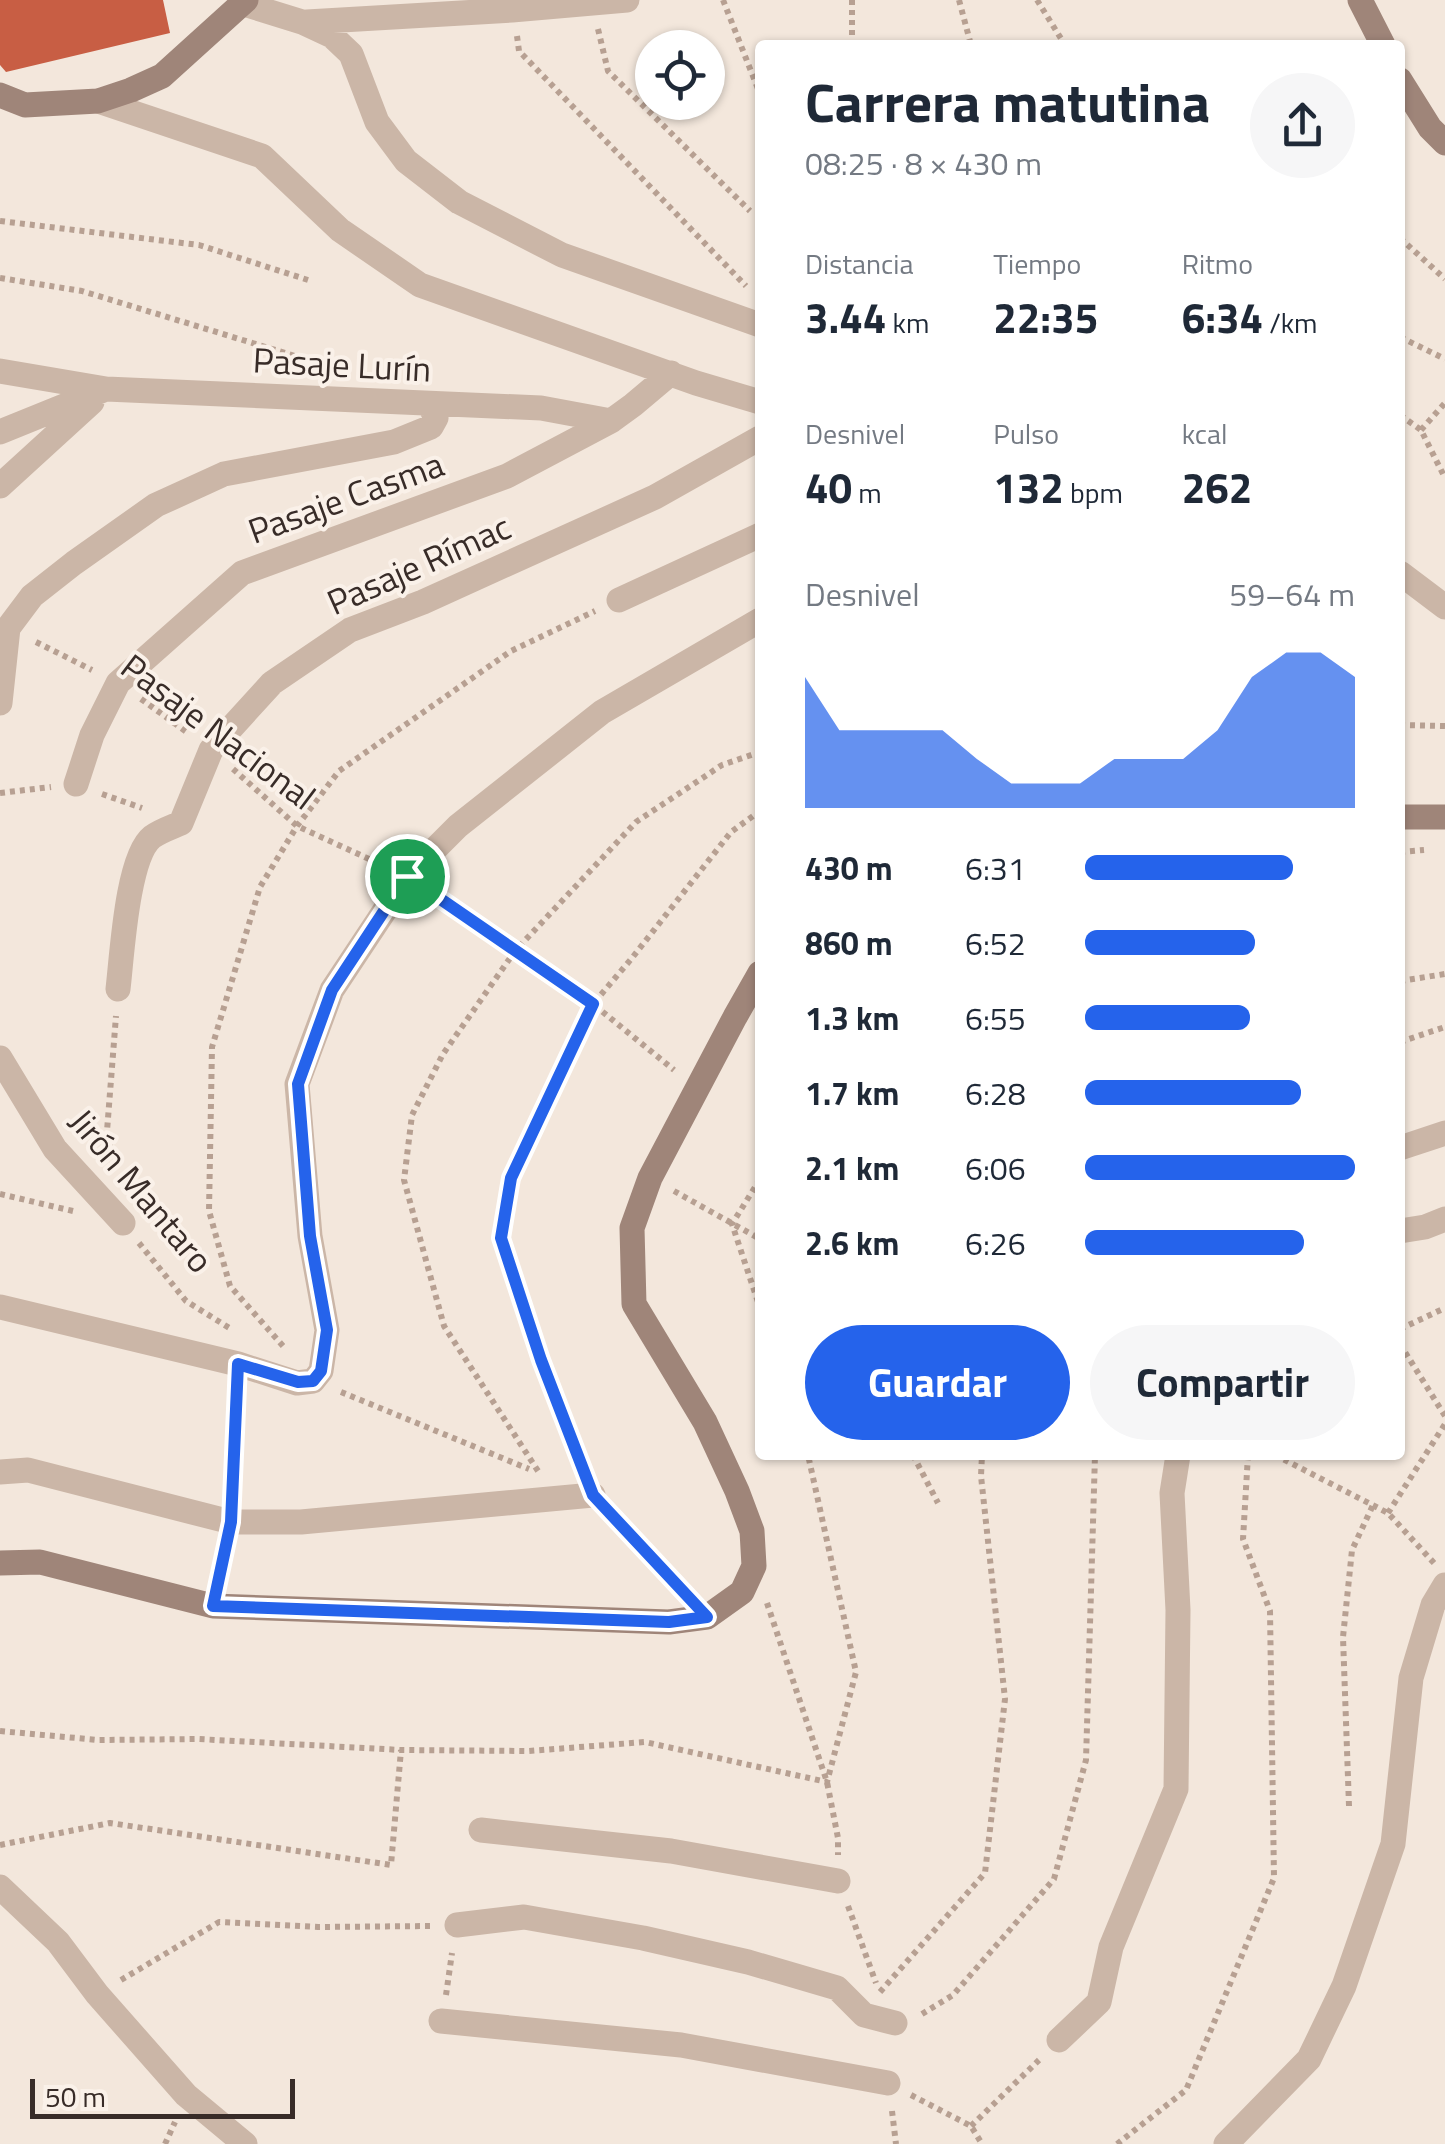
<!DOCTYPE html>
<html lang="es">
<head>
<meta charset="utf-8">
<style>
  body { margin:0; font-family:"Titillium Web",sans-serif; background:#f6f6f7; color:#1f2937; height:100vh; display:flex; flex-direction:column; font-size:38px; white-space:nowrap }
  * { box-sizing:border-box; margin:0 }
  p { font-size:32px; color:#747a83 }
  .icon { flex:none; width:55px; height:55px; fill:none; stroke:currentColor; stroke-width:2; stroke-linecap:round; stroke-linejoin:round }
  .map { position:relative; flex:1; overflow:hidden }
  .drawer { position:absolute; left:755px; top:40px; width:650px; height:1420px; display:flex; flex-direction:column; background:#fff; border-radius:10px; box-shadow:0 2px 8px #0004 }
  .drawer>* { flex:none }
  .buttons { position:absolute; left:635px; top:30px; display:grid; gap:20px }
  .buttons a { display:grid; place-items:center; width:90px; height:90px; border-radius:50%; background:#fff; box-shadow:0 2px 8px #0004; font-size:50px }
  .scale { position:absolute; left:30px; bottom:25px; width:265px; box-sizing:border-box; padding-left:10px; border:5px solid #382c28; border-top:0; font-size:28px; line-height:35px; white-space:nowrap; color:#382c28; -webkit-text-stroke:8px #faf1e9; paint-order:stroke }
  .pin { position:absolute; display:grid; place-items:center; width:85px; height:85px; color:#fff; margin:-42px; border:5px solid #fff; border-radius:50%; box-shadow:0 2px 10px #0007 }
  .round { display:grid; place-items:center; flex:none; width:105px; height:105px; border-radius:52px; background:#f6f6f7 }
  .overview { display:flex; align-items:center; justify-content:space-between; height:170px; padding:0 50px }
  h1 { font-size:55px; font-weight:700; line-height:75px }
  .metrics { display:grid; grid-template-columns:repeat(3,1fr); gap:15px; height:170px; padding:10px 50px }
  .metrics div { display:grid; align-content:center }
  .metrics b { font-size:42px; font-weight:700 }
  .metrics small { font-size:28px; font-weight:400 }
  .metrics p { font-size:28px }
  .chart { height:280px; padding:20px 50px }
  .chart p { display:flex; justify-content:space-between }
  .chart svg { width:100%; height:180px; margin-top:10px; fill:#2563eb; opacity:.7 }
  .primary-button { display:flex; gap:20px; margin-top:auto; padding:20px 50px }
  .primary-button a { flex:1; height:115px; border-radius:60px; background:#2563eb; color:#fff; font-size:40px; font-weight:700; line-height:115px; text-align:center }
  .primary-button a+a { background:#f6f6f7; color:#1f2937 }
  ul { padding:0 50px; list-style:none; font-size:32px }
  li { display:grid; grid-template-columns:160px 120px 1fr; align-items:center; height:75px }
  li i { height:25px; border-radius:12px; background:#2563eb }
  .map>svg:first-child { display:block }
</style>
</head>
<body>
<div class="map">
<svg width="1445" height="2144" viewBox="0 0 1445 2144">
  <rect width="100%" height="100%" fill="#f3e7dc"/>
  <!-- building -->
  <path fill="#c85e44" d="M0,0h163l7,33 -164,39 -6,-7z"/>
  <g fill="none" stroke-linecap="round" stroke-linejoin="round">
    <!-- path -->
    <path stroke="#b7a092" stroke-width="6" stroke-dasharray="5 5" stroke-linecap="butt" d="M723,0l37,94
      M852,0v45
      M959,0l12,45
      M1037,0l28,45
      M598,29l10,42 142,140
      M517,36l2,15 227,235
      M0,221l199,24 109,35
      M1400,238l45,41
      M0,278l82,13 249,76
      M1400,337l45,22
      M1400,415l21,15 24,48
      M1421,430l24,-27
      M36,642l56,28
      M141,699l47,34
      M1400,725l45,1
      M233,769l64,57 83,38
      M0,793l51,-6
      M102,794l40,14
      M1400,852l24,-2
      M430,892l163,112 81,66
      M1400,981l45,-7
      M1400,1042l45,-15
      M113,1167l-6,-36 9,-115
      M760,1179l-28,45 28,84
      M674,1191l86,48
      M0,1194l73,17
      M139,1243l47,58 45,28
      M1400,1329l45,-21
      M1400,1344l45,72
      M283,1346l-53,-60 -21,-75 3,-164 48,-160 37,-61 42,-55 172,-120 84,-40
      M341,1392l188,77
      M913,1455l25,48
      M1275,1455l113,58 46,50
      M583,1468l-42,-108 -40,-121 10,-61 82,-174 39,-46 99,-126 29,-21
      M538,1471l-94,-145 -40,-146 8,-65 31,-61 72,-103 121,-129 86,-57 38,-13
      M232,1493l5,-103
      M1388,1513l57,-89
      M612,1516l70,75
      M219,1577l6,-27
      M767,1603l60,179 11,56v17
      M0,1731l98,9 100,-1 203,11 128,1 116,-9 182,40 29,-110 -48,-217
      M1349,1806l-6,-169 9,-87 21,-45
      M0,1845l110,-22 281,42 10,-115
      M848,1906l28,77
      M121,1980l98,-58 99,5 114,-1
      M880,1992l105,-119 20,-174 -24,-223 1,-21
      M446,1995l6,-42
      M922,2014l31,-19 101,-116 32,-119 9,-305
      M911,2095l60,31 11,18
      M892,2111l4,33
      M971,2126l68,-66
      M165,2144l10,-22
      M1117,2144l69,-54 88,-212 -4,-267 -27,-72 5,-84"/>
    <!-- street -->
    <path stroke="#cbb6a7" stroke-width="25" d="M241,3l61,19 30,14 19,18 26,68 29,39 53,41 103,53 198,70
      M307,22l205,-12 115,-10
      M98,101l164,55 78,74 80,55 276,98 64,19
      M0,371l106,18
      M0,432l106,-43 435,19 70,13 22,-16 38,-32
      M0,486l92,-84
      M1400,573l45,34
      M619,600l141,-65
      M0,703l8,-75 24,-32 42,-33 82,-58 68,-31 170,-32 37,-15 5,-9 -7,-14
      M76,784l16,-49 26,-52 124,-110 265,-97 104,-55
      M118,989c4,-33 9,-132 34,-152 8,-6 20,-10 29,-14l30,-73 61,-67 78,-53 73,-28 232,-105 105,-59
      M0,1058l55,91 68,74
      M1400,1148l45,-15
      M1400,1231l25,-4 20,-8
      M0,1307l238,57 59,19 16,-2 8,-10 6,-41 -17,-94 -13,-152 35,-94 75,-113 51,-51 144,-114 158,-92
      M0,1472l28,-2 203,52h70l292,-27
      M481,1830l190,21 167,30
      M0,1887l58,55 39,52 89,101 59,49
      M457,1925l67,-8 119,21 105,24 89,26 27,27 31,8
      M441,2021l240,24 207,38
      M1059,2040l40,-38 12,-55 65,-158 2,-179 -6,-117 6,-38
      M1226,2144l83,-85 35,-73 49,-142 18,-166 22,-73 12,-20"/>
    <!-- secondary -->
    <path stroke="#9f8579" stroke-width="25" d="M1360,0l23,45
      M1400,80l30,48 15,15
      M0,95l25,10 73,-4 33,-11 31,-14 84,-76
      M1400,817h45
      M0,1563l40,-1 173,44 456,16 38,-5 35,-25 12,-26 -2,-35 -15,-40 -32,-69 -71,-118 -2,-76 18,-50 85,-161 25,-44"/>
  </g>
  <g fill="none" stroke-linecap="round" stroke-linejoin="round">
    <!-- route casing -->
    <g stroke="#fff" stroke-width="20">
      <path id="route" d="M407,876l186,128 -82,174 -10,60 40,122 52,135 114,122 -38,5 -456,-16 18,-84 7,-158 60,18 15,-1 8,-10 6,-41 -17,-94 -12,-152 34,-94z"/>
    </g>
    <!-- route -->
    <use href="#route" stroke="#2563eb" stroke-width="12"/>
  </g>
  <g text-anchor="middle" stroke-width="8" stroke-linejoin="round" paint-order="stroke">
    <!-- street labels -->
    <g font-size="35" fill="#382c28" stroke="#faf1e9">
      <text transform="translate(342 365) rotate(3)" y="12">Pasaje Lurín</text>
      <text transform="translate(346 498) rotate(-20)" y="12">Pasaje Casma</text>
      <text transform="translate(419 565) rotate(-24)" y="12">Pasaje Rímac</text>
      <text transform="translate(218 732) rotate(37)" y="12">Pasaje Nacional</text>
      <text transform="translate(141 1191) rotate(50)" y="12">Jirón Mantaro</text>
    </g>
  </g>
</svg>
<div class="buttons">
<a><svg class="icon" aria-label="locate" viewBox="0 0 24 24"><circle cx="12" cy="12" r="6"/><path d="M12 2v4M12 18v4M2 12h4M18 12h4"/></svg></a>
</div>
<div class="scale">50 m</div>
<div class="pin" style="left:407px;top:876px;background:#1e9e55"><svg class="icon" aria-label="arrive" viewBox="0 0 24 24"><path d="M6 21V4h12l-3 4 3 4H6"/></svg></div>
<section class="drawer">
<div class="overview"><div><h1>Carrera matutina</h1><p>08:25 · 8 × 430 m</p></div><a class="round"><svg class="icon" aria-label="share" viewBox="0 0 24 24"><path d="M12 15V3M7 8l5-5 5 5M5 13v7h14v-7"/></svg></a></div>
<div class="metrics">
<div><p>Distancia</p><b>3.44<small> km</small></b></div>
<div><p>Tiempo</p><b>22:35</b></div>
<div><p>Ritmo</p><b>6:34<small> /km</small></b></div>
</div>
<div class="metrics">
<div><p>Desnivel</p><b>40<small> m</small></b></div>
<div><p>Pulso</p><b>132<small> bpm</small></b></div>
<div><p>kcal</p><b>262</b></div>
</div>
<div class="chart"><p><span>Desnivel</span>59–64 m</p>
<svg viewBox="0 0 160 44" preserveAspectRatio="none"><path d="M0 44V12L10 25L20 25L30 25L40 25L50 32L60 38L70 38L80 38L90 32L100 32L110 32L120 25L130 12L140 6L150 6L160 12V44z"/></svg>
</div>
<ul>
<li><b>430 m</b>6:31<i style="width:77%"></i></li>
<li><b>860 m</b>6:52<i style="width:63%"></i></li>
<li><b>1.3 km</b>6:55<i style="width:61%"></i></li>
<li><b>1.7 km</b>6:28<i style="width:80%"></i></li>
<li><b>2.1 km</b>6:06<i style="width:100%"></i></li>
<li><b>2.6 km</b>6:26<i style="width:81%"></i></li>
</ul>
<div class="primary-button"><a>Guardar</a><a>Compartir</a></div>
</section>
</div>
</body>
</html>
